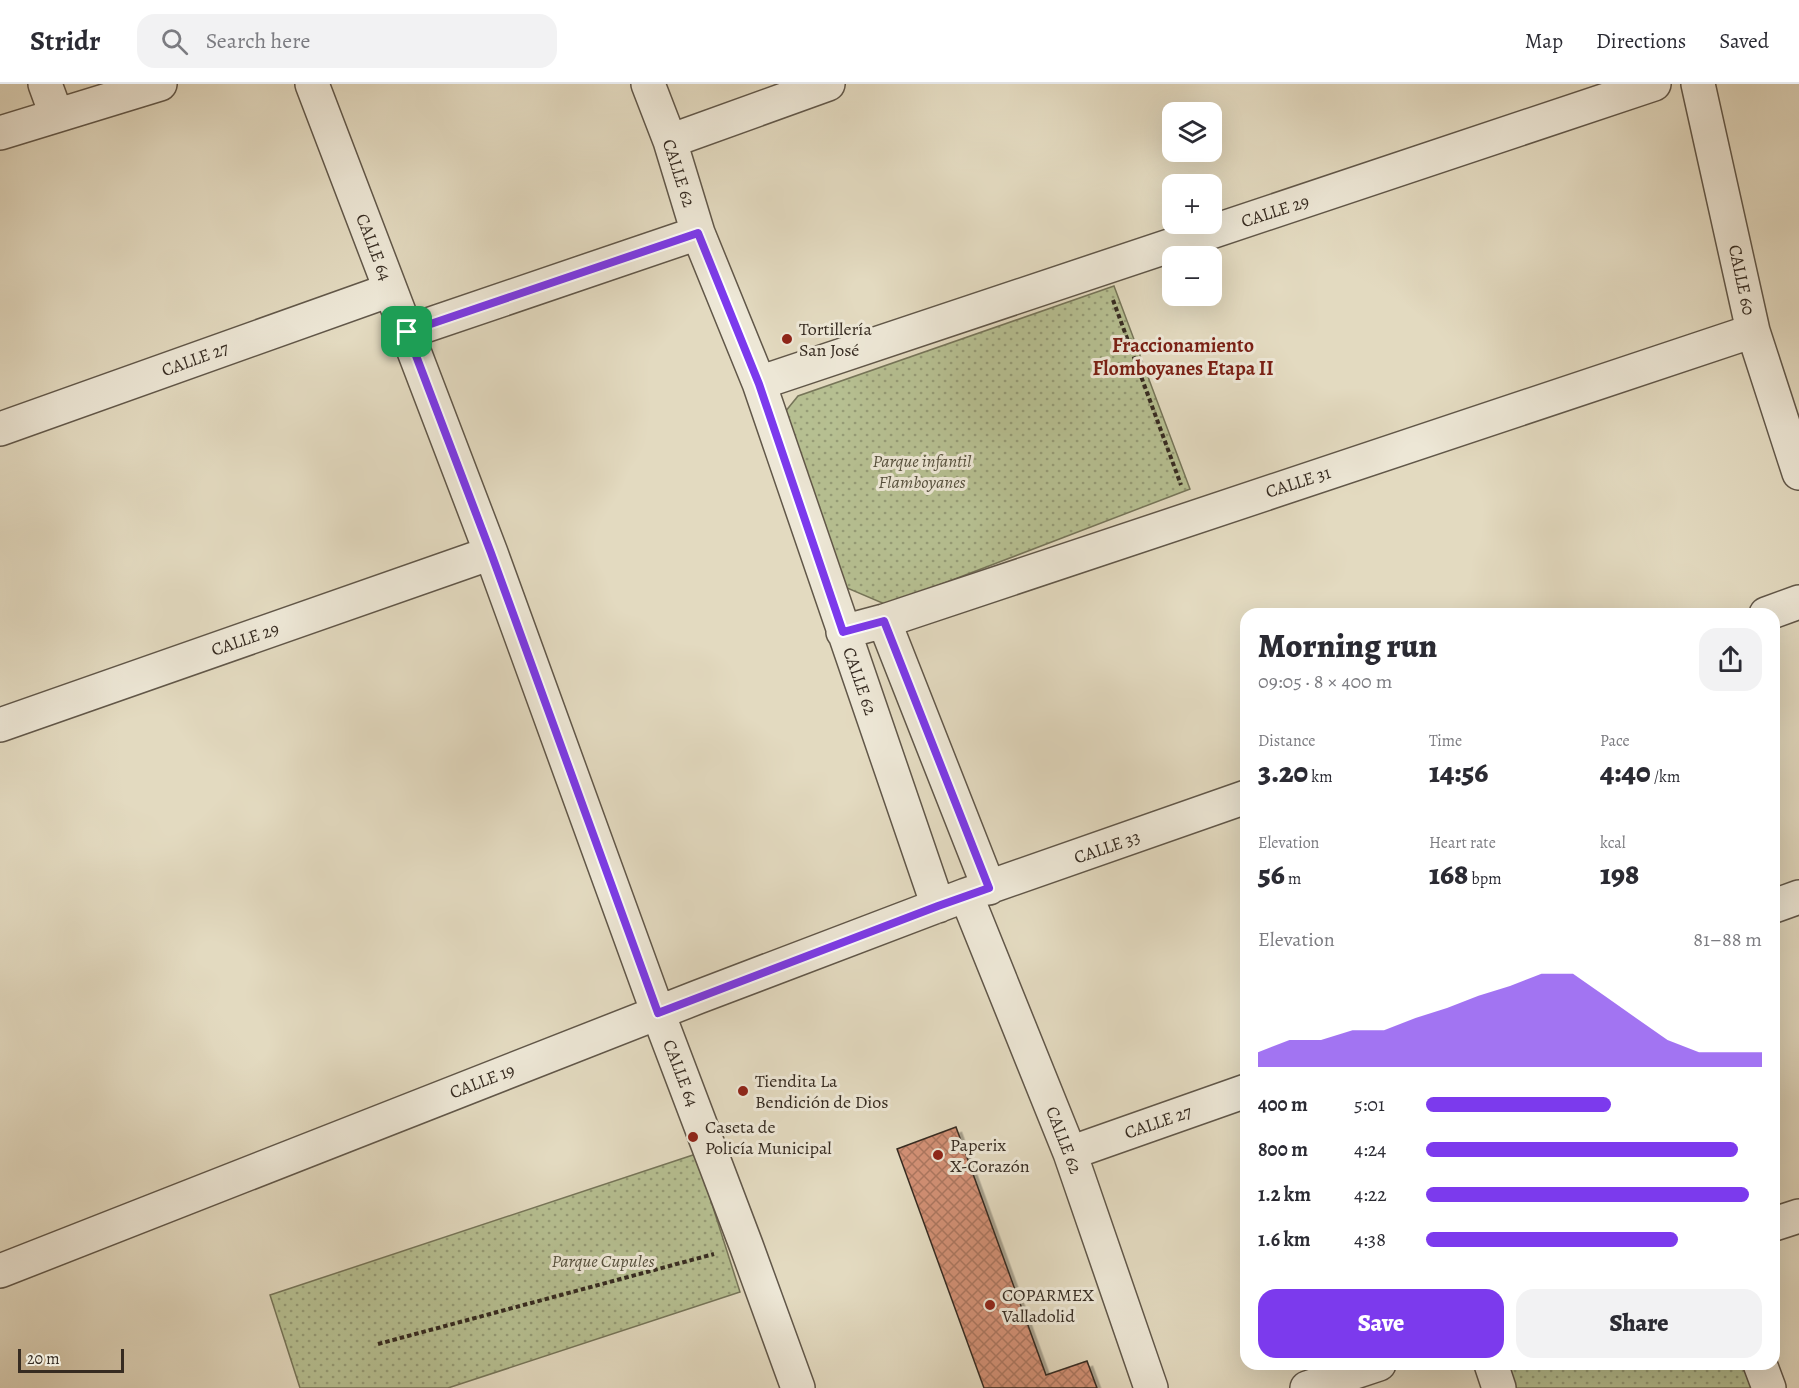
<!DOCTYPE html>
<html lang="en">
<head>
<meta charset="utf-8">
<style>
  body { margin:0; font-family:Alegreya,serif; background:#f2f2f3; color:#2b2b33; height:100vh; display:flex; flex-direction:column; font-size:22px; white-space:nowrap }
  * { box-sizing:border-box; margin:0 }
  p { font-size:20px; color:#7c7c81 }
  .icon { flex:none; width:33px; height:33px; fill:none; stroke:currentColor; stroke-width:2; stroke-linecap:round; stroke-linejoin:round }
  .map { position:relative; flex:1; overflow:hidden }
  .side { position:absolute; left:1240px; top:524px; width:540px; height:762px; display:flex; flex-direction:column; background:#fff; border-radius:18px; box-shadow:0 6px 24px #0002 }
  .side>* { flex:none }
  .fabs { position:absolute; left:1162px; top:18px; display:grid; gap:12px }
  .fabs a { display:grid; place-items:center; width:60px; height:60px; border-radius:12px; background:#fff; box-shadow:0 6px 24px #0002; font-size:30px }
  .scale { position:absolute; left:18px; bottom:15px; width:106px; box-sizing:border-box; padding-left:6px; border:3px solid #362b21; border-top:0; font-size:16px; line-height:21px; white-space:nowrap; color:#362b21; -webkit-text-stroke:4px #ede7d6; paint-order:stroke }
  .pin { position:absolute; display:grid; place-items:center; width:51px; height:51px; color:#fff; margin:-26px; border-radius:12px; box-shadow:0 3px 9px #0006 }
  .round { display:grid; place-items:center; flex:none; width:63px; height:63px; border-radius:18px; background:#f2f2f3 }
  .overview { display:flex; align-items:center; justify-content:space-between; height:102px; padding:0 18px }
  h1 { font-size:33px; font-weight:800; line-height:45px }
  .figures { display:grid; grid-template-columns:repeat(3,1fr); gap:9px; height:102px; padding:6px 18px }
  .figures div { display:grid; align-content:center }
  .figures b { font-size:30px; font-weight:800 }
  .figures small { font-size:16px; font-weight:400 }
  .figures p { font-size:16px }
  .chart { height:168px; padding:12px 18px }
  .chart p { display:flex; justify-content:space-between }
  .chart svg { width:100%; height:108px; margin-top:6px; fill:#7c3aed; opacity:.7 }
  .cta { display:flex; gap:12px; margin-top:auto; padding:12px 18px }
  .cta a { flex:1; height:69px; border-radius:18px; background:#7c3aed; color:#fff; font-size:24px; font-weight:800; line-height:69px; text-align:center }
  .cta a+a { background:#f2f2f3; color:#2b2b33 }
  ul { padding:0 18px; list-style:none; font-size:20px }
  li { display:grid; grid-template-columns:96px 72px 1fr; align-items:center; height:45px }
  li i { height:15px; border-radius:8px; background:#7c3aed }
  header { display:flex; align-items:center; gap:36px; box-sizing:border-box; height:84px; padding:0 30px; background:#fff; border-bottom:2px solid #e1e1e2 }
  header strong { font-size:28px }
  nav { display:flex; gap:33px; margin-inline-start:auto; font-size:21px }
  .search { width:420px; height:54px; background:#f2f2f3; display:flex; align-items:center; gap:15px; box-sizing:border-box; padding:0 21px; border-radius:18px; color:#7c7c81; font-size:22px }
  .map>svg:first-child { display:block }
</style>
</head>
<body>
<header>
<strong>Stridr</strong>
<div class="search"><svg class="icon" aria-label="search" viewBox="0 0 24 24"><circle cx="10" cy="10" r="6"/><path d="M15 15l6 6"/></svg>Search here</div>
<nav><a>Map</a><a>Directions</a><a>Saved</a></nav>
</header>
<div class="map">
<svg width="1799" height="1304" viewBox="0 0 1799 1304">
  <defs>
    <pattern id="park-dots" width="8" height="8" patternUnits="userSpaceOnUse" patternTransform="scale(1.5)"><rect width="8" height="8" fill="#b6bf91"/><path d="M2 2h.1M6 6h.1" fill="none" stroke="#959b76" stroke-width="1.8" stroke-linecap="round"/></pattern>
    <pattern id="building-cross-hatch" width="8" height="8" patternUnits="userSpaceOnUse" patternTransform="scale(1.5)"><rect width="8" height="8" fill="#d29074"/><path d="M0 0l8 8M0 8l8-8" fill="none" stroke="#ab765f"/></pattern>
    <filter id="shadow"><feDropShadow dx="5.5" dy="5.5" stdDeviation="0" flood-color="#0004"/></filter>
  </defs>
  <rect width="100%" height="100%" fill="#e3dac0"/>
  <filter id="stains"><feTurbulence type="fractalNoise" baseFrequency=".00333" numOctaves="4"/><feColorMatrix values="0 0 0 0 .2 0 0 0 0 .09 0 0 0 0 .02 0 0 0 .5 -.17"/></filter>
  <radialGradient id="worn" r=".72"><stop offset=".6" stop-color="#630" stop-opacity="0"/><stop offset="1" stop-color="#630" stop-opacity=".3"/></radialGradient>
  <!-- park -->
  <path fill="url(#park-dots)" stroke="#767559" stroke-width="1.5" d="M1114,202l76,203 -303,116 -47,-20 -55,-173 13,-16z
    M696,1070l44,138 -292,96h-148l-30,-93z
    M1495,1280h263l9,24h-263z"/>
  <!-- building -->
  <path fill="url(#building-cross-hatch)" stroke="#362b21" stroke-width="1.5" filter="url(#shadow)" d="M956,1043l90,248 41,-14 10,27h-113l-87,-239z"/>
  <g fill="none" stroke-linecap="round" stroke-linejoin="round">
    <!-- minor casing -->
    <g stroke="#615749" stroke-width="36">
      <path id="minor" d="M45,0l11,30
        M312,0l179,469 167,460 88,232 52,143
        M648,0l22,57 28,92 61,150 179,523
        M1698,0l55,247 46,142
        M0,49l160,-49
        M670,57l158,-57
        M407,248l291,-99
        M759,299l895,-299
        M0,345l390,-139
        M1766,530l33,-12
        M884,537l105,267
        M843,548l41,-11 869,-290
        M0,641l491,-172
        M966,811l104,258 81,235
        M1774,822l25,-9
        M1070,1069l176,-62
        M1774,1140l25,-8
        M0,1187l698,-274 268,-102 280,-98
        M1491,1280l8,24
        M1760,1280l9,24
        M1307,1304l72,-24"/>
    </g>
    <!-- path -->
    <path stroke="#362b21" stroke-width="4" stroke-dasharray="4.5 3" stroke-linecap="butt" d="M1113,216l68,185
      M378,1260l336,-90"/>
    <!-- minor -->
    <use href="#minor" stroke="#ede7d6" stroke-width="33"/>
  </g>
  <g fill="none" stroke-linecap="round" stroke-linejoin="round">
    <!-- route casing -->
    <g stroke="#fff" stroke-width="12">
      <path id="route" d="M698,149l61,151 84,248 41,-11 105,267 -51,18 -280,107 -167,-460 -84,-221z"/>
    </g>
    <!-- route -->
    <use href="#route" stroke="#7c3aed" stroke-width="8"/>
  </g>
  <!-- markers -->
  <g fill="#8f2418" stroke="#ede7d6" stroke-width="2">
    <circle cx="787" cy="255" r="6"/>
    <circle cx="743" cy="1007" r="6"/>
    <circle cx="693" cy="1053" r="6"/>
    <circle cx="938" cy="1071" r="6"/>
    <circle cx="990" cy="1221" r="6"/>
  </g>
  <g text-anchor="middle" stroke-width="6" stroke-linejoin="round" paint-order="stroke">
    <!-- street labels -->
    <g font-size="18" fill="#362b21" stroke="#ede7d6">
      <text transform="translate(679 89) rotate(72)" y="6">CALLE 62</text>
      <text transform="translate(1275 127) rotate(-18)" y="6">CALLE 29</text>
      <text transform="translate(374 163) rotate(69)" y="6">CALLE 64</text>
      <text transform="translate(1742 196) rotate(78)" y="6">CALLE 60</text>
      <text transform="translate(195 275) rotate(-20)" y="6">CALLE 27</text>
      <text transform="translate(1298 398) rotate(-18)" y="6">CALLE 31</text>
      <text transform="translate(245 555) rotate(-19)" y="6">CALLE 29</text>
      <text transform="translate(860 597) rotate(71)" y="6">CALLE 62</text>
      <text transform="translate(1107 763) rotate(-19)" y="6">CALLE 33</text>
      <text transform="translate(681 989) rotate(69)" y="6">CALLE 64</text>
      <text transform="translate(482 997) rotate(-21)" y="6">CALLE 19</text>
      <text transform="translate(1158 1038) rotate(-19)" y="6">CALLE 27</text>
      <text transform="translate(1064 1056) rotate(69)" y="6">CALLE 62</text>
    </g>
    <!-- poi labels -->
    <g font-size="18" fill="#362b21" stroke="#ede7d6" text-anchor="start">
      <text x="799" y="251">Tortillería<tspan x="799" dy="21">San José</tspan></text>
      <text x="755" y="1003">Tiendita La<tspan x="755" dy="21">Bendición de Dios</tspan></text>
      <text x="705" y="1049">Caseta de<tspan x="705" dy="21">Policía Municipal</tspan></text>
      <text x="950" y="1067">Paperix<tspan x="950" dy="21">X-Corazón</tspan></text>
      <text x="1002" y="1217">COPARMEX<tspan x="1002" dy="21">Valladolid</tspan></text>
    </g>
    <!-- park labels -->
    <g font-size="18" font-style="italic" fill="#56503d" stroke="#ede7d6">
      <text x="922" y="383">Parque infantil<tspan x="922" dy="21">Flamboyanes</tspan></text>
      <text x="603" y="1183">Parque Cupules</text>
    </g>
    <!-- neighbourhood labels -->
    <g font-size="20" font-weight="bold" fill="#7a1f14" stroke="#ede7d6">
      <text x="1183" y="268">Fraccionamiento<tspan x="1183" dy="23">Flomboyanes Etapa II</tspan></text>
    </g>
  </g>
  <rect width="100%" height="100%" filter="url(#stains)"/>
  <rect width="100%" height="100%" fill="url(#worn)"/>
</svg>
<div class="fabs">
<a><svg class="icon" aria-label="layers" viewBox="0 0 24 24"><path d="M12 4l9 5-9 5-9-5zM3 14l9 5 9-5"/></svg></a>
<a>+</a>
<a>−</a>
</div>
<div class="scale">20 m</div>
<div class="pin" style="left:407px;top:248px;background:#1e9e55"><svg class="icon" aria-label="arrive" viewBox="0 0 24 24"><path d="M6 21V4h12l-3 4 3 4H6"/></svg></div>
<section class="side">
<div class="overview"><div><h1>Morning run</h1><p>09:05 · 8 × 400 m</p></div><a class="round"><svg class="icon" aria-label="share" viewBox="0 0 24 24"><path d="M12 15V3M7 8l5-5 5 5M5 13v7h14v-7"/></svg></a></div>
<div class="figures">
<div><p>Distance</p><b>3.20<small> km</small></b></div>
<div><p>Time</p><b>14:56</b></div>
<div><p>Pace</p><b>4:40<small> /km</small></b></div>
</div>
<div class="figures">
<div><p>Elevation</p><b>56<small> m</small></b></div>
<div><p>Heart rate</p><b>168<small> bpm</small></b></div>
<div><p>kcal</p><b>198</b></div>
</div>
<div class="chart"><p><span>Elevation</span>81–88 m</p>
<svg viewBox="0 0 160 44" preserveAspectRatio="none"><path d="M0 44V38L10 33L20 33L30 29L40 29L50 24L60 20L70 15L80 11L90 6L100 6L110 15L120 24L130 33L140 38L150 38L160 38V44z"/></svg>
</div>
<ul>
<li><b>400 m</b>5:01<i style="width:55%"></i></li>
<li><b>800 m</b>4:24<i style="width:93%"></i></li>
<li><b>1.2 km</b>4:22<i style="width:96%"></i></li>
<li><b>1.6 km</b>4:38<i style="width:75%"></i></li>
</ul>
<div class="cta"><a>Save</a><a>Share</a></div>
</section>
</div>
</body>
</html>
